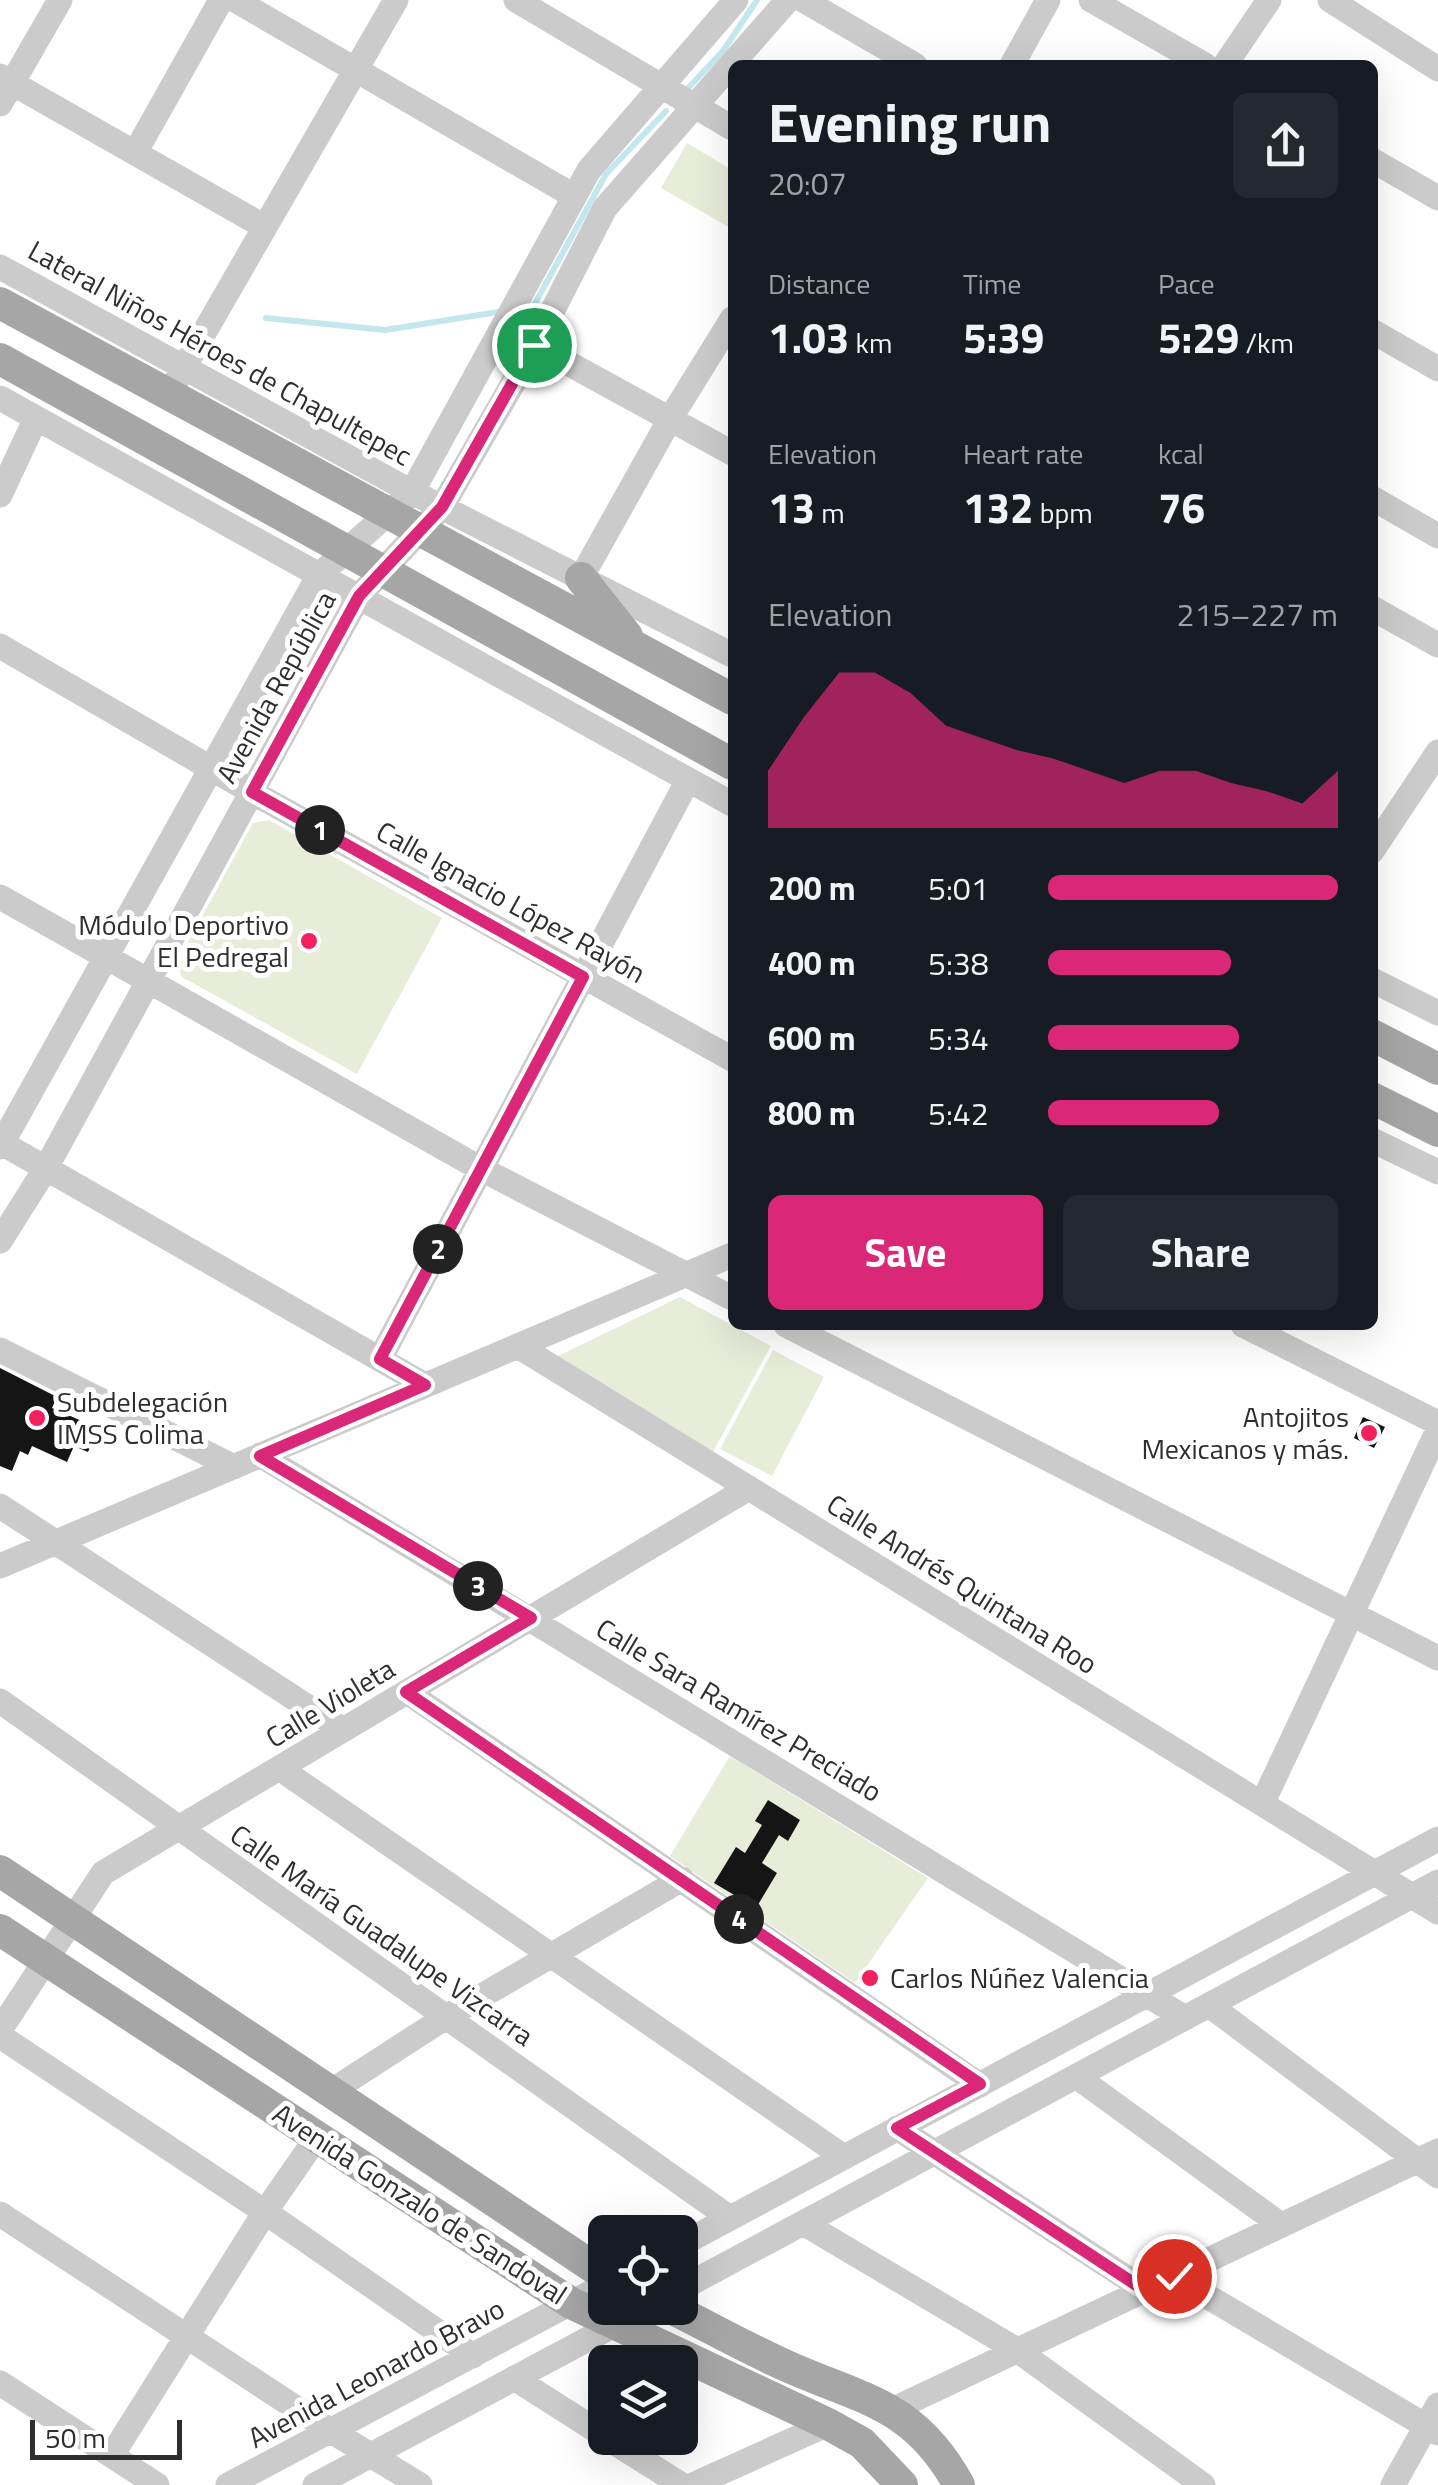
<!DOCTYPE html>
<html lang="en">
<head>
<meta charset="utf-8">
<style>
  body { margin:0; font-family:"Titillium Web",sans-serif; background:#242831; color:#f1f3f6; height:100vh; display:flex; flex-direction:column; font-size:38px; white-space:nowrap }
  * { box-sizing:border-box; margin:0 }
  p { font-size:32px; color:#9ea1a6 }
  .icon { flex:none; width:55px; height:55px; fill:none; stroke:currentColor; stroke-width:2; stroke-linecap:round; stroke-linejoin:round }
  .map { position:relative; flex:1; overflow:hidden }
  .panel { position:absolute; left:728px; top:60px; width:650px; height:1270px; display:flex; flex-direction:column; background:#171b24; border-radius:15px; box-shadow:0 10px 40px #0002 }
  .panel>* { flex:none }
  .buttons { position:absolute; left:588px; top:2215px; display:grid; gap:20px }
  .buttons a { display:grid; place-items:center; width:110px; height:110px; border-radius:15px; background:#171b24; box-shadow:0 10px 40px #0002; font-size:50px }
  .scale { position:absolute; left:30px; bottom:25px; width:152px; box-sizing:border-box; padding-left:10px; border:5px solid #2e2e2e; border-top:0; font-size:28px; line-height:35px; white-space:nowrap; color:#2e2e2e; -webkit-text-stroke:8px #fff; paint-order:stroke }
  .pin { position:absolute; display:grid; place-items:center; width:85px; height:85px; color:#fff; margin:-42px; border:5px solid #fff; border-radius:50%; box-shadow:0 2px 10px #0007 }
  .km { position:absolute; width:50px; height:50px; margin:-25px; border-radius:50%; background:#222; color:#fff; font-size:28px; line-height:50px; text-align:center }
  .round { display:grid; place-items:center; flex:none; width:105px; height:105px; border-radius:15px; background:#242831 }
  .summary { display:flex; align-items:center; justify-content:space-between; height:170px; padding:0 40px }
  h1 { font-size:55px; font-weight:700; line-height:75px }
  .metrics { display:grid; grid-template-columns:repeat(3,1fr); gap:15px; height:170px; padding:10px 40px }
  .metrics div { display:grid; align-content:center }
  .metrics b { font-size:42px; font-weight:700 }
  .metrics small { font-size:28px; font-weight:400 }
  .metrics p { font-size:28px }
  .chart { height:280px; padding:20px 40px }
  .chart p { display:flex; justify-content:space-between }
  .chart svg { width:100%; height:180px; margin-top:10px; fill:#db2777; opacity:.7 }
  .action { display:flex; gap:20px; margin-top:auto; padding:20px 40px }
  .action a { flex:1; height:115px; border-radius:15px; background:#db2777; color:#fff; font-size:40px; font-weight:700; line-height:115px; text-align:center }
  .action a+a { background:#242831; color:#f1f3f6 }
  ul { padding:0 40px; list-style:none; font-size:32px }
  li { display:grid; grid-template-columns:160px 120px 1fr; align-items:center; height:75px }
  li i { height:25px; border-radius:12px; background:#db2777 }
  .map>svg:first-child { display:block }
</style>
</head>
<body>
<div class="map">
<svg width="1438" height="2485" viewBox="0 0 1438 2485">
  <rect width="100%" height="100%" fill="#fff"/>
  <!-- green -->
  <path fill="#e8edda" d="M687,143l45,27v59l-71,-41z
    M269,820l173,98 -85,156 -175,-97 -6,-13 77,-141z
    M680,1297l91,49 -58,106 -157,-95z
    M773,1350l51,27 -52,99 -52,-27z
    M730,1756l198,122 -73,105 -185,-127z"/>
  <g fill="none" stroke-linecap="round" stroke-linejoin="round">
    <!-- stream -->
    <path stroke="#c4e7ee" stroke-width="6" d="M689,87l34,-36 34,-51
      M526,308l7,-1 73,-133 60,-63
      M266,318l119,12 113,-18"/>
  </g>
  <!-- building -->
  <path fill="#151515" d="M0,1368l57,29 -5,11 46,20 -10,24 -14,-6 -7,16 -35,-16 -4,9 -8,-4 -8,20 -12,-5z
    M1363,1417l22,10 -11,21 -20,-10z
    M768,1800l32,20 -12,21 -9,-6 -17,28 15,10 -21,35 -42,-25 22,-36 9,6 17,-28 -7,-4z"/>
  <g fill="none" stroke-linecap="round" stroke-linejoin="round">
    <!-- minor -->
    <path stroke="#cbcbcb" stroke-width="25" d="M235,0l339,196
      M516,0l216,128
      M803,0l112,65
      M1091,0l114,65
      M1330,0l108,69
      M1012,65l36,-65
      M1225,65l44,-65
      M0,76l265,151
      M0,104l60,-104
      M135,153l86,-153
      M1372,160l66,38
      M0,267l412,225 320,163
      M1372,331l66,38
      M522,338l210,115
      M175,383l221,-383
      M0,398l732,406
      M0,495l36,-77
      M1372,498l66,38
      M581,578l89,-159 62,-100
      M1372,608l66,37
      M0,646l252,146 480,267
      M1372,851l66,-99
      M0,897l481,272 251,129
      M1372,980l66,33
      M1372,1140l66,32
      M0,1142l425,243
      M0,1147l319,-572 93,-83 177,-322 147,-170
      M0,1241l46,-73 313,-572 83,-89 93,-162 70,-137 183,-208
      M786,1325l652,333
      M1243,1325l195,98
      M518,1346l920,566
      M0,1350l234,117
      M380,1359l308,-579
      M260,1455l925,563
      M0,1506l343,224
      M0,1566l732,-311
      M407,1692l573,393
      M0,1701l730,517
      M279,1768l565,389
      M1262,1804l176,-374
      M1209,2005l229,171
      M0,2030l103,-157 646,-385
      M0,2036l265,176 208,144
      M1077,2077l204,148
      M330,2092l116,-75 236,-138
      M897,2128l248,162
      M0,2214l331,217 89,54
      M803,2223l214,127 186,135
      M680,2245l758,-406
      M1173,2276l265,157
      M680,2289l758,-407
      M514,2378l91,58
      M0,2383l157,102
      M892,2410l546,-259
      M607,2438l75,47
      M112,2455l153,-243 52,-75
      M228,2485l377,-200
      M315,2485l331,-177
      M693,2485l135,-61
      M1393,2485l45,-80"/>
    <!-- major -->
    <path stroke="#a6a6a6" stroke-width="32" d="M0,303l732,396
      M0,359l732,405
      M581,578l46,58
      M1372,1035l66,34
      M1372,1098l66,33
      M0,1871l605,404
      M0,1930l571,373 257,121 34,19 40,42
      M671,2308c36,18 72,38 109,55 80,37 133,38 179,122"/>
  </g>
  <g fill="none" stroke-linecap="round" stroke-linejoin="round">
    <!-- route casing -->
    <g stroke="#fff" stroke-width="20">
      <path id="route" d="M534,345l-92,162 -83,89 -107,196 331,185 -203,382 45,26 -165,71 271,162 -125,74 574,392 -83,44 247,162 30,-14"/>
    </g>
    <!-- route -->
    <use href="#route" stroke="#db2777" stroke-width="12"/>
  </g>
  <!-- markers -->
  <g fill="#f4205d" stroke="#fff" stroke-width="4">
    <circle cx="309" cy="941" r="10"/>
    <circle cx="37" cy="1418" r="10"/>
    <circle cx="1369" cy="1433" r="10"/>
    <circle cx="870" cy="1978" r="10"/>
  </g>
  <g text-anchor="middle" stroke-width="10" stroke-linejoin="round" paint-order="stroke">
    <!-- street labels -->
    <g font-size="28" fill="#2e2e2e" stroke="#fff">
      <text transform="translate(220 353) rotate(29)" y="10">Lateral Niños Héroes de Chapultepec</text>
      <text transform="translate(276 687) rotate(-61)" y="10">Avenida República</text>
      <text transform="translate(511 902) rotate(29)" y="10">Calle Ignacio López Rayón</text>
      <text transform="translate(962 1584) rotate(32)" y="10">Calle Andrés Quintana Roo</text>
      <text transform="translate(330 1703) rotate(-31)" y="10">Calle Violeta</text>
      <text transform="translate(739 1710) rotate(31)" y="10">Calle Sara Ramírez Preciado</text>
      <text transform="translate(382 1935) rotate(35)" y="10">Calle María Guadalupe Vizcarra</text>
      <text transform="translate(420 2204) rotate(33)" y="10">Avenida Gonzalo de Sandoval</text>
      <text transform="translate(376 2373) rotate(-28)" y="10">Avenida Leonardo Bravo</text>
    </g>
    <!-- poi labels -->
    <g font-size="28" fill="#2e2e2e" stroke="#fff" text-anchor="end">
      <text x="289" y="935">Módulo Deportivo<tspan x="289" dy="32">El Pedregal</tspan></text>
      <text x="57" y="1412" text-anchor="start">Subdelegación<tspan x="57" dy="32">IMSS Colima</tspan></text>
      <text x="1349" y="1427">Antojitos<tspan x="1349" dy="32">Mexicanos y más.</tspan></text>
      <text x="890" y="1988" text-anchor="start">Carlos Núñez Valencia</text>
    </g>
  </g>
</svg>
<div class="buttons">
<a><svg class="icon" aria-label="locate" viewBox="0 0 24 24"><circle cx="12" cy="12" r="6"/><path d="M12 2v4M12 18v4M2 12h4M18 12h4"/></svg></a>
<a><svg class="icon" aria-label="layers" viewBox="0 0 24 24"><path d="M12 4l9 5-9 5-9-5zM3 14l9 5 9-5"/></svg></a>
</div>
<div class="scale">50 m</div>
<div class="pin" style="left:534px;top:345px;background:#1e9e55"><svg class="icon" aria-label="arrive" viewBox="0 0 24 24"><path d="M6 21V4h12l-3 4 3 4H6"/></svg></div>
<div class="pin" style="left:1174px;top:2276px;background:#d93025"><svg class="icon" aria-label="check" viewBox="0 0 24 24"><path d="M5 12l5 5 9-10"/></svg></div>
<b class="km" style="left:320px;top:830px">1</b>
<b class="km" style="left:438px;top:1249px">2</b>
<b class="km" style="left:478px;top:1586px">3</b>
<b class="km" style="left:739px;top:1919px">4</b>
<section class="panel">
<div class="summary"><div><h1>Evening run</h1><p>20:07</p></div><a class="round"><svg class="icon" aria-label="share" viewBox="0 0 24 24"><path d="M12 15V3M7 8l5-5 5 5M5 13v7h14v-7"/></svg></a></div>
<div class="metrics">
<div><p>Distance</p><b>1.03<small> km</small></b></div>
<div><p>Time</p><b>5:39</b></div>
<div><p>Pace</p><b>5:29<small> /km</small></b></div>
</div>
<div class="metrics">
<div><p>Elevation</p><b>13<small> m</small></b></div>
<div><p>Heart rate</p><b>132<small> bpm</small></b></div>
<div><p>kcal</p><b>76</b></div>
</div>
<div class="chart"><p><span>Elevation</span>215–227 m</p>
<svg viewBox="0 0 160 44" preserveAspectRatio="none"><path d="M0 44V30L10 17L20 6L30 6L40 11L50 19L60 22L70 25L80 27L90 30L100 33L110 30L120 30L130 33L140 35L150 38L160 30V44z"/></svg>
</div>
<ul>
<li><b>200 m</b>5:01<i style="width:100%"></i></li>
<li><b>400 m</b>5:38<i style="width:63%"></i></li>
<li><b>600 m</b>5:34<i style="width:66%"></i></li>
<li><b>800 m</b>5:42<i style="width:59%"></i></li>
</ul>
<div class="action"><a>Save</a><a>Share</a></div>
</section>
</div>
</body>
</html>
